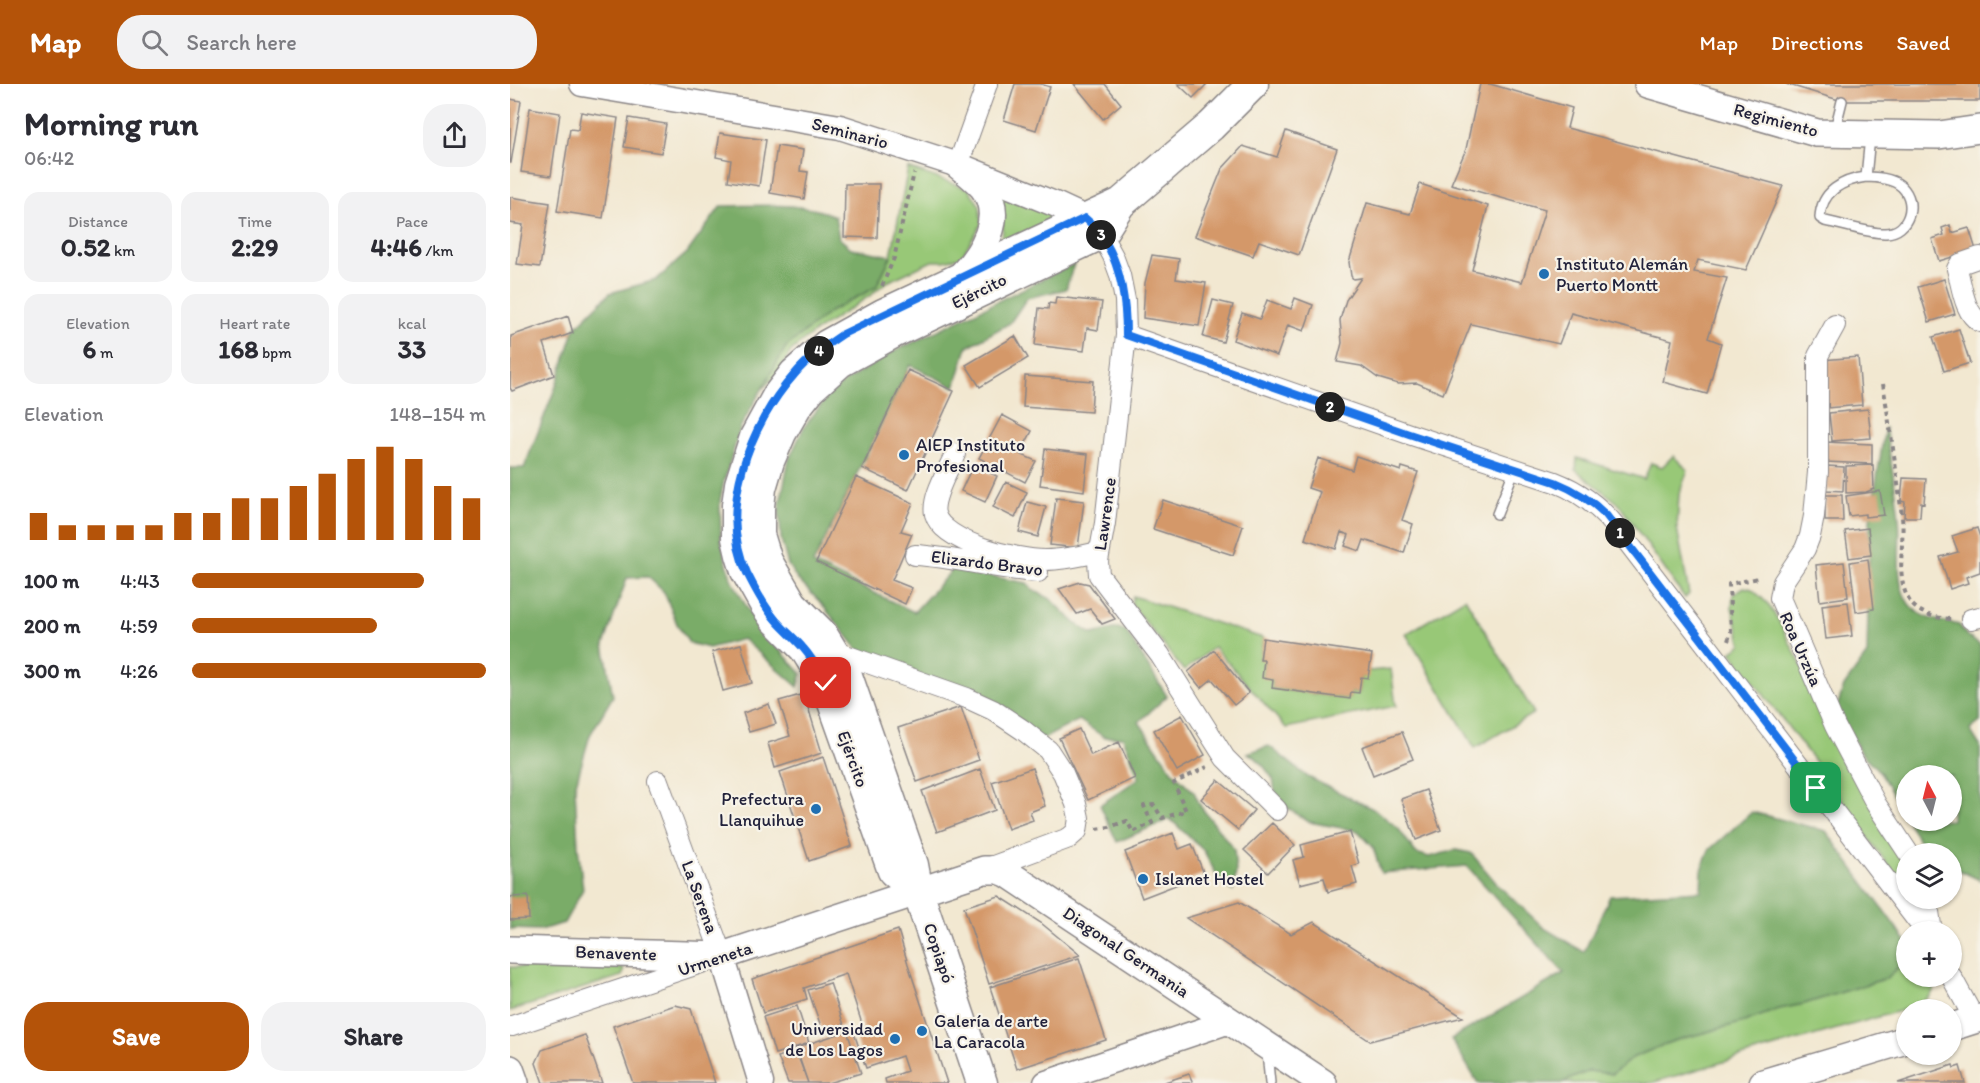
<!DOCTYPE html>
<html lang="en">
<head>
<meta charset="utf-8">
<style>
  body { margin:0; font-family:Itim,sans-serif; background:#f2f2f3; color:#2b2b33; height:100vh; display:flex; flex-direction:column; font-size:22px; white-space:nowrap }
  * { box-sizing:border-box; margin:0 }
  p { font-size:20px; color:#7c7c81 }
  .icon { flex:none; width:33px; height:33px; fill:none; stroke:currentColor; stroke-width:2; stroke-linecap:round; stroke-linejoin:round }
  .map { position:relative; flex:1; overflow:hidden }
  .sheet { display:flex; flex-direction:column; background:#fff; width:510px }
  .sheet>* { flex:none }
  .needle { width:39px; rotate:353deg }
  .buttons { position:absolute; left:1386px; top:681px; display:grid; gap:12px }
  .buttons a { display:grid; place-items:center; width:66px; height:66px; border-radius:50%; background:#fff; box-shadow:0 2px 4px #0004; font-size:30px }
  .pin { position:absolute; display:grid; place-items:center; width:51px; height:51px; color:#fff; margin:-26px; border-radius:12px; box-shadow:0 3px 9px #0006 }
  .km { position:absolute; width:30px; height:30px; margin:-15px; border-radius:50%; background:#222; color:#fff; font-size:16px; line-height:30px; text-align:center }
  .round { display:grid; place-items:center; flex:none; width:63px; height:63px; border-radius:24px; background:#f2f2f3 }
  .overview { display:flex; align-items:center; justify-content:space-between; height:102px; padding:0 24px }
  h1 { font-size:33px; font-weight:800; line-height:45px }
  .figures { display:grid; grid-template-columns:repeat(3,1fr); gap:9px; height:102px; padding:6px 24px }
  .figures div { display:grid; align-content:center; border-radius:15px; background:#f2f2f3; text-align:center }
  .figures b { font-size:26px; font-weight:800 }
  .figures small { font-size:16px; font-weight:400 }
  .figures p { font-size:16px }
  .chart { height:168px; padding:12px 24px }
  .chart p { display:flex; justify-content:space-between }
  .chart svg { width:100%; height:108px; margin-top:6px; stroke:#b45309; stroke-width:6 }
  .cta { display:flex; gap:12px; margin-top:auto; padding:12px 24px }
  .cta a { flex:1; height:69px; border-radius:24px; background:#b45309; color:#fff; font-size:24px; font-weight:800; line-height:69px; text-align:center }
  .cta a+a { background:#f2f2f3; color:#2b2b33 }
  ul { padding:0 24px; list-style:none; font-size:20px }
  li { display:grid; grid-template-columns:96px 72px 1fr; align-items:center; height:45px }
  li i { height:15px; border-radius:8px; background:#b45309 }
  header { display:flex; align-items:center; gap:36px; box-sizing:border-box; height:84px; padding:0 30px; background:#b45309; color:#fff }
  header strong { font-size:28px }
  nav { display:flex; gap:33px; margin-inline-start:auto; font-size:21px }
  .search { width:420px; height:54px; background:#f2f2f3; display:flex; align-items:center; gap:15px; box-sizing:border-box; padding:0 21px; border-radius:24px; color:#7c7c81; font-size:22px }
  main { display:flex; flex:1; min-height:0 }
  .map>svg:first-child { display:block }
</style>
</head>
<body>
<header>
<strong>Map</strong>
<div class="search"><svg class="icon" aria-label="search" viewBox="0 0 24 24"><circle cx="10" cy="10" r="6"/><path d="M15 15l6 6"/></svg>Search here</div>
<nav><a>Map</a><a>Directions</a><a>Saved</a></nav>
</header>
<main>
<section class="sheet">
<div class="overview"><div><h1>Morning run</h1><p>06:42</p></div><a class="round"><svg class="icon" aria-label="share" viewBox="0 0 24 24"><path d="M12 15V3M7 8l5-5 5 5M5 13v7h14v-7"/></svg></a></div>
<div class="figures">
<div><p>Distance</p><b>0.52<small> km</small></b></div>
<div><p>Time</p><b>2:29</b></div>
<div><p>Pace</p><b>4:46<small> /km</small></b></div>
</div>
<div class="figures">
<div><p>Elevation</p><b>6<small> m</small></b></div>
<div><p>Heart rate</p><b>168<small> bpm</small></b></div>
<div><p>kcal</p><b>33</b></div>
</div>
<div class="chart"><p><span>Elevation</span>148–154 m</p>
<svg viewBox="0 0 160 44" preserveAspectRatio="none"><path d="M5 44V33M15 44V38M25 44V38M35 44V38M45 44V38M55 44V33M65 44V33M75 44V27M85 44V27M95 44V22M105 44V17M115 44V11M125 44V6M135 44V11M145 44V22M155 44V27"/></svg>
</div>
<ul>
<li><b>100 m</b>4:43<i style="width:79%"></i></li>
<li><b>200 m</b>4:59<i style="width:63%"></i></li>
<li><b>300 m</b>4:26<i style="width:100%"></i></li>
</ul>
<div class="cta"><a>Save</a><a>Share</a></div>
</section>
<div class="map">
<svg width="1470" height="999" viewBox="0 0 1470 999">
  <rect width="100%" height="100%" fill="#f7f3e8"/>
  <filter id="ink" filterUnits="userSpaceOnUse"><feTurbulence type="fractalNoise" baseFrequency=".0167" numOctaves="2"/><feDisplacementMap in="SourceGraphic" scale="12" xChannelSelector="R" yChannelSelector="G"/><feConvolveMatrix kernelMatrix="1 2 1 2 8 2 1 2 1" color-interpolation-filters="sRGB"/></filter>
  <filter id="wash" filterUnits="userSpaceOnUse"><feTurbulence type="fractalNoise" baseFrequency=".008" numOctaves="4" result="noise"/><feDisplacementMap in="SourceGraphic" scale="24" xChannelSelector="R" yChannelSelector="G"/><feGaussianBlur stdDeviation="1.35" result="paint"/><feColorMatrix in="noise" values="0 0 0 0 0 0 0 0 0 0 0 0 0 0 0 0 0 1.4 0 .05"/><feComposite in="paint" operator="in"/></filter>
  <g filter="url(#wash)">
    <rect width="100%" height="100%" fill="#f2e8d1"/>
    <!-- green -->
    <path fill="#98c877" stroke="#5d7559" stroke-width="1.5" d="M398,84l61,21 11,17 1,19 -20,32 -17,4h-12l-47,22 -14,12 -58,38 -22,18 -13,23 -17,16 25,-43 45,-36 45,-24 15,-31z
      M491,109l60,24 -62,31 4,-17z
      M1163,372l15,14 -9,24 -2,34 12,66 -4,4 -67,-95 -42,-33 1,-12 67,21 7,-16 11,4z
      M1234,503l8,2 15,14 10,15 129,250v23l-94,-133 -81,-106 11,-8 -10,-36 1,-14z
      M623,512l130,42 -3,21 4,1 -2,17 11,3 -1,8 77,11 2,-7 8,1 2,-16 8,-6 22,-2 5,37 -110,22 -72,-81 -30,24 -53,-67z
      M955,514l69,115 -59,35 -69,-114z
      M1396,876v16l26,1c6,18 -4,22 -19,30l-262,76h-90l28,-12 23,3 22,-17 39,-16 71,-19 35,-13 25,-5 83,-26z
      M0,883l113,1 1,4 -2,4 -112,35z"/>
    <!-- forest -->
    <path fill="#7aac68" stroke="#4e6752" stroke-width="1.5" d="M211,122c36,0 80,-5 114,10l4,22 12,10 40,8 -15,31 -45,24 -45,36 -45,79 -17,55 -4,19 1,41 10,37 20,37 15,20 36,39 -4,13 -55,-48 -34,9 -20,-5 -12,-19 -13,-32 -16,-15 -21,1 -23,67 9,51 -23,39 -15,52 3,59 5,43 -19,34 -24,7 -30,-1v-461h14l32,-82 19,-58 35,-35 46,-13 31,-27z
      M564,180l-8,25 -39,9 -17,25 -43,24 -12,40 -45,-22 -97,199 101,48 39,-43 74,14 6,7 18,9 24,24 17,11 26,-6 8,3 41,65 -28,26 34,50 21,20 7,15 33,42 2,23 -3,19 -13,-9 -16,-31 -34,-32 -53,23 -17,-37 39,-27 -16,-41h-19l-25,-17 -36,19 -183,-87 -41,-51 -22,-22 -9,-14 -7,-26 -2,-31 10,-49 15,-32 23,-30 16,-14 46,-29z
      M1375,343c5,30 11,60 14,91 3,26 -6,63 10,86 11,15 33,17 50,21l8,11 13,9v77l-10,8 10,16v134l-28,-13v-13l-18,-1 -16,-14 -11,-18 45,-1v-44h-46v43l-26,-47 -20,-20 -11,-22 -13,-20 8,-24 23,-32 3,-134z
      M759,662l39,31 67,33 23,18 18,25 13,4 27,-7 15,3 27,32 46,43 40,24 26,-56 91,-5 1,-24 7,-17 43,-38 74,19 80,110v19l-19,18 -83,26 -25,5 -35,13 -71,19 -39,16 -22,17 -23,-3 -28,12h-83l-27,-44 113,-66 -97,-107 -86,7 -8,-26 -15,-16 -49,-9 -22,-14 -12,-16 -2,-13 -8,-11 -11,-12 -7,-3z"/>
    <g id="blocks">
      <!-- building -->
      <path fill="#d49869" d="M505,0h26l9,3 -14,43 -32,-10z
        M564,0h31l16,20 -18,15z
        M668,0h29l-14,14z
        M970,0h10l82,24 -5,20 216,58 -37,84 -48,-10 -4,12 33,6 -19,60 13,5 -14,51 -44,-12 9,-42 -101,-27 -12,31 -88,-20 -28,70 -26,-11 -19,1 -20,-6 -17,-12 -24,-4 5,-19 -2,-23 6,-20 15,-22 -8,1 -2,-3 -2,-14 18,-59 43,11 10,-30 68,22 -16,64 50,12 23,-72 -94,-26 15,-35z
        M1276,0h194v17h-138z
        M0,15l11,2 -10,62h-1z
        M20,24l30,5 -9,63 -30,-4z
        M71,28l37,6 -15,100 -46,-7 13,-82 8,1z
        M119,34l37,6 -5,29 -37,-6z
        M776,47l51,18 -38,106 -40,-14 -6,15 -58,-20 27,-67 21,-23 34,11z
        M210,49l46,7 -7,46 -31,-5 3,-21 -15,-3z
        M267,62l26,4 -3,21 8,1 -4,27 -34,-6z
        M335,100h34l-2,54 -33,-1z
        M0,113l40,6 -10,64 -23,-3 6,-39 -13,-2z
        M1440,141l2,8 17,-5 7,22 -37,11 -7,-22 12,-4 -2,-7z
        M642,171l27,4 -3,20 30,4 -7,43 -56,-8 2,-35z
        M1434,195l11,35 -26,8 -11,-35z
        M546,213l46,5 -4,28 -11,-2 -3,23 -49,-6 4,-37 9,1 1,-6 6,1z
        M785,214l18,7 -9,26 -16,-6 -11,31 -44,-16 9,-27 18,6 7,-19 24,9z
        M703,216l20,5 -10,37 -20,-5z
        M58,232l5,17 -29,10 10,32 -42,16 -2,-3 1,-52z
        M1449,245l11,34 -26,8 -11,-34z
        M505,252l13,22 -48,29 -14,-22z
        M1348,273l4,48 -36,3 -4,-48z
        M398,286l46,21 -46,99 -46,-22z
        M515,292l68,5 -2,31 -68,-5z
        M1358,325l3,29 -39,3 -3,-28z
        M492,331l30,16 -12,23 16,7 -11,21 -46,-24z
        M1315,358l47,2v20l-47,-2z
        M535,365l43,5 -4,37 -44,-6z
        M846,372l45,15 1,-4 16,5 -16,48 11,4 -9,29 -40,-13 -4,11 -15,-5 4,-11 -8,-3 -5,17 -31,-10 15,-47 -12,-4 10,-30 34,12z
        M463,381l24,11 -12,26 -24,-11z
        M1363,381l1,24 -8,3 -20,1v-27z
        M1317,382l17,1 -1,24 -17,-1z
        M346,393l57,26 -12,28 11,3 -20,46 20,8 -7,16 -89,-42z
        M1393,394l23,1 -2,24 -3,-1 -1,15h-16l1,-15 -4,-1z
        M496,398l21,10 -12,26 -22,-11z
        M1370,407l4,24 -19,2v-3l-16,2 -3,-20z
        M1315,411h17l1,26h-18z
        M546,414l28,3 -6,47 -28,-3z
        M653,416l80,26 -10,29 -80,-26z
        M517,418l19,5 -8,30 -19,-5z
        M1358,444l3,27 -22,3 -4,-27z
        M1467,444l3,9v35l-14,5 2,6 -18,6 -10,-32 18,-5 -6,-16z
        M1358,475l6,50 -18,3 -6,-50z
        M1334,478l4,35 -28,4 -4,-36z
        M570,498l9,2 26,35 -13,5 -12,-15 -13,5 -18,-25z
        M1338,518l4,34 -26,3 -4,-34z
        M753,554l109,16 -4,24 -7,-1 -2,16 -8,-1 -1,7 -78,-11 1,-8 -11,-2 2,-18h-4z
        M231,560l11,39 -29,8 -11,-39z
        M704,566l35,43 -15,12 -22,-26 -11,9 -13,-16z
        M294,610l18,59 -47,15 -7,-25 22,-7 -11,-35z
        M259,620l7,20 -27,8 -6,-19z
        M451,623l18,53 -62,22 -19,-54z
        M672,631l23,40 -28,16 -23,-41z
        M569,645l12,26 28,-13 16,36 -47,22 -29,-62z
        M892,648l11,27 -40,16 -11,-28z
        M313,673l29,89 -43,15 -29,-89z
        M522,684l13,38 -15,6 3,8 -25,9 -16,-47z
        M470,685l15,41 -58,22 -15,-41z
        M708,696l36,30 -16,20 -37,-31z
        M916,706l15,40 -25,10 -15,-41z
        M762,739l23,22 -27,28 -24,-23z
        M840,748l9,32 -7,2 5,18 -29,8 -4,-14 -24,6 -7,-24 11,-3 -3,-12z
        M663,749l6,16 13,-5 12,30 -62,24 -17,-46z
        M18,812l1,23 -19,1v-23z
        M489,812l42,27 39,32 -91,29 -25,-77z
        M729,818l52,32 23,-12 149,95 -93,24 -184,-123z
        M388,846l10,34 39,119h-61l-1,-4 22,-8 -5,-15 -36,12 -12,-35 10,-3 -18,-56 -42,14 3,11 -44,14 -11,-34z
        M569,874l27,82 -89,29 -27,-82z
        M320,899l14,42 -21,7 -15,-42z
        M165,921l16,4 24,74h-82l-20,-57z
        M287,922l12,37 -34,11 -12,-37z
        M337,947l14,42 -33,10h-20l-12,-35z
        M75,951l17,48h-59l-7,-20 6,-13z
        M286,967l12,32h-20l-10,-26z
        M1443,981l1,3 6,-2 5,17h-67z
        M679,990l4,9h-31z"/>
    </g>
  </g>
  <g filter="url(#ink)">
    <use href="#blocks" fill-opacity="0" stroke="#8a8586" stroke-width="1.5"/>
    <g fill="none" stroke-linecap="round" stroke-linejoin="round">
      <!-- service casing -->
      <g stroke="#8a8586" stroke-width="12">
        <path id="service" d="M1325,45l7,-28
          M1356,93c11,0 28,2 36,10 16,16 7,45 -16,46 -15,1 -45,-9 -61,-12l-5,-3c1,-27 23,-38 46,-41l4,-40
          M987,430l18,-46
          M757,969l3,30"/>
      </g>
      <!-- minor casing -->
      <g stroke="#8a8586" stroke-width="22">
        <path id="minor" d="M448,81l29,-81
          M591,150l12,22 7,19 5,25 1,35 -21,188 -7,38 1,14 61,80 65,103 52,52
          M1470,173l-20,7 -3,5c5,17 7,44 23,53
          M1325,241l-17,31v116l-4,44 -4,20 -5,13 -22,33 -3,16 55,128 41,78 33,50
          M616,251l283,99 146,48c26,10 45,25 62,46l309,404
          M445,370c-6,15 -24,44 -20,60 8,29 83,46 110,46 18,0 36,-4 54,-8
          M405,471c42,2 81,15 123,17
          M1461,535l9,-2
          M324,567l133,47 26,12 30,20 25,20 15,23 13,31 3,14 -2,13 -8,7 -81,30
          M1417,814l5,34
          M1441,892l24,44
          M2,942l210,-70 -64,-175"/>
      </g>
      <!-- tertiary casing -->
      <g stroke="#8a8586" stroke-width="27">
        <path id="tertiary" d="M72,0l258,43 118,38 99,40 28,13 11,10
          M212,872l39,127
          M536,999l184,-62"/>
      </g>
      <!-- secondary casing -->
      <g stroke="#8a8586" stroke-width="30">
        <path id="secondary" d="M1138,0l169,49 122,2 41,-6
          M448,81c9,7 18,14 25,22 23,30 -1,67 -22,89
          M0,866l212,6 262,-86h15l8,3 316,210
          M1442,943l28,-9
          M0,985l5,14
          M1253,999l143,-43"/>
      </g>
      <!-- primary casing -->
      <g stroke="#8a8586" stroke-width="33">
        <path id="primary" d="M408,808l-25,-21 -67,-188 -21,-34 -30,-30 -11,-16 -18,-32 -5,-16 -4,-17v-33l3,-21 15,-47 23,-42 16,-21 33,-29 56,-31 238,-111 90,-77 42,-42
          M472,999l-64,-191 -5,-27 -67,-192 -24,-39 -30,-30 -25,-43 -8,-26v-29l2,-18 8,-27 12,-28 15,-26 15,-19 29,-26 53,-29 208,-99 19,-30"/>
      </g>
      <!-- path -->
      <path stroke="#8a8586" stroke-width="4" stroke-dasharray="4.5 4.5" stroke-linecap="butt" d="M372,202l12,-28 20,-85
        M1373,300c7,44 14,88 19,133 3,27 -8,63 9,86 9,12 29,16 43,16
        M1218,557l3,-9 -2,-48 30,-6
        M587,745l12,-2 18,-6 6,11 19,-9 -8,-17 10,-1 8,13 24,-7 -12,-28 33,-16"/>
      <!-- service -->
      <use href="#service" stroke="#fff" stroke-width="9"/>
      <!-- minor -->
      <use href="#minor" stroke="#fff" stroke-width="20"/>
      <!-- tertiary -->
      <use href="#tertiary" stroke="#fff" stroke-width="24"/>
      <!-- secondary -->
      <use href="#secondary" stroke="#fff" stroke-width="27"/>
      <!-- primary -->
      <use href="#primary" stroke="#fff" stroke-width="30"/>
    </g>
  </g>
  <g fill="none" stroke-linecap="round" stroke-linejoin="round" filter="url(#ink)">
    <!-- route casing -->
    <g stroke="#fff" stroke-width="12">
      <path id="route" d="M316,599c-7,-12 -13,-24 -22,-34 -9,-11 -20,-19 -29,-30 -11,-13 -20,-30 -28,-46 -30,-64 3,-149 47,-198 14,-17 31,-29 49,-41l242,-116c34,28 41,75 41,117l283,99 146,48c20,8 36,18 51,33l210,273"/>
    </g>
    <!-- route -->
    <use href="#route" stroke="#1a73e8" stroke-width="8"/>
  </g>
  <!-- markers -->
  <g fill="#1f6fb2" stroke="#f7f3e8" stroke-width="2">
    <circle cx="1034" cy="190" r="6"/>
    <circle cx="394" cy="371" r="6"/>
    <circle cx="306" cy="725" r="6"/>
    <circle cx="633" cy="795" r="6"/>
    <circle cx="412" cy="947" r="6"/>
    <circle cx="385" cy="955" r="6"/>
  </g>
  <g text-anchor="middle" stroke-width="4.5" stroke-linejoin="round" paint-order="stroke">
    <!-- street labels -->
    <g font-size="18" fill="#22223b" stroke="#f7f3e8">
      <text transform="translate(1266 36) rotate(15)" y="6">Regimiento</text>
      <text transform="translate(340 49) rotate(15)" y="6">Seminario</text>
      <text transform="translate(469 207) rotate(-26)" y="6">Ejército</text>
      <text transform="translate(595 430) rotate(-82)" y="6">Lawrence</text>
      <text transform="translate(477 479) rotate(7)" y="6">Elizardo Bravo</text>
      <text transform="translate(1291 565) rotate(66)" y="6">Roa Urzúa</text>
      <text transform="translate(343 675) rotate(70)" y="6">Ejército</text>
      <text transform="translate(190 813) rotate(70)" y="6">La Serena</text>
      <text transform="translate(616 868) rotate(34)" y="6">Diagonal Germania</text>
      <text transform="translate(106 869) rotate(2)" y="6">Benavente</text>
      <text transform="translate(429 869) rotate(71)" y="6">Copiapó</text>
      <text transform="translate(205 875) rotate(-18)" y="6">Urmeneta</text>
    </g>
    <!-- poi labels -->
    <g font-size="18" fill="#22223b" stroke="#f7f3e8" text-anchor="start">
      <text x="1046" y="186">Instituto Alemán<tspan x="1046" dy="21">Puerto Montt</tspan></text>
      <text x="406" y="367">AIEP Instituto<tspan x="406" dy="21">Profesional</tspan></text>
      <text x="294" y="721" text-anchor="end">Prefectura<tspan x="294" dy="21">Llanquihue</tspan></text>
      <text x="645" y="801">Islanet Hostel</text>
      <text x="424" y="943">Galería de arte<tspan x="424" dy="21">La Caracola</tspan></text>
      <text x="373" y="951" text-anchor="end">Universidad<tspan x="373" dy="21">de Los Lagos</tspan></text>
    </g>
  </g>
</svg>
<div class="buttons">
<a><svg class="needle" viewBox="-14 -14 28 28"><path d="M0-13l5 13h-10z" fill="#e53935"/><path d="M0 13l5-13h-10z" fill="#7c7c81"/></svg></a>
<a><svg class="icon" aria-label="layers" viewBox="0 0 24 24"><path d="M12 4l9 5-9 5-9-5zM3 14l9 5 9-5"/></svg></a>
<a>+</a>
<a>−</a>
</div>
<div class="pin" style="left:1306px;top:704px;background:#1e9e55"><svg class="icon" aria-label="arrive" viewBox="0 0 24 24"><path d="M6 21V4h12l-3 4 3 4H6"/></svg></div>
<div class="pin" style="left:316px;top:599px;background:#d93025"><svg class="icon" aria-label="check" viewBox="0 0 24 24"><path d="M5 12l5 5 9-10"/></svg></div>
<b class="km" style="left:1110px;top:449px">1</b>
<b class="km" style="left:820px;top:323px">2</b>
<b class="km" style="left:591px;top:151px">3</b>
<b class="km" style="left:309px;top:267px">4</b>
</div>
</main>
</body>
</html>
